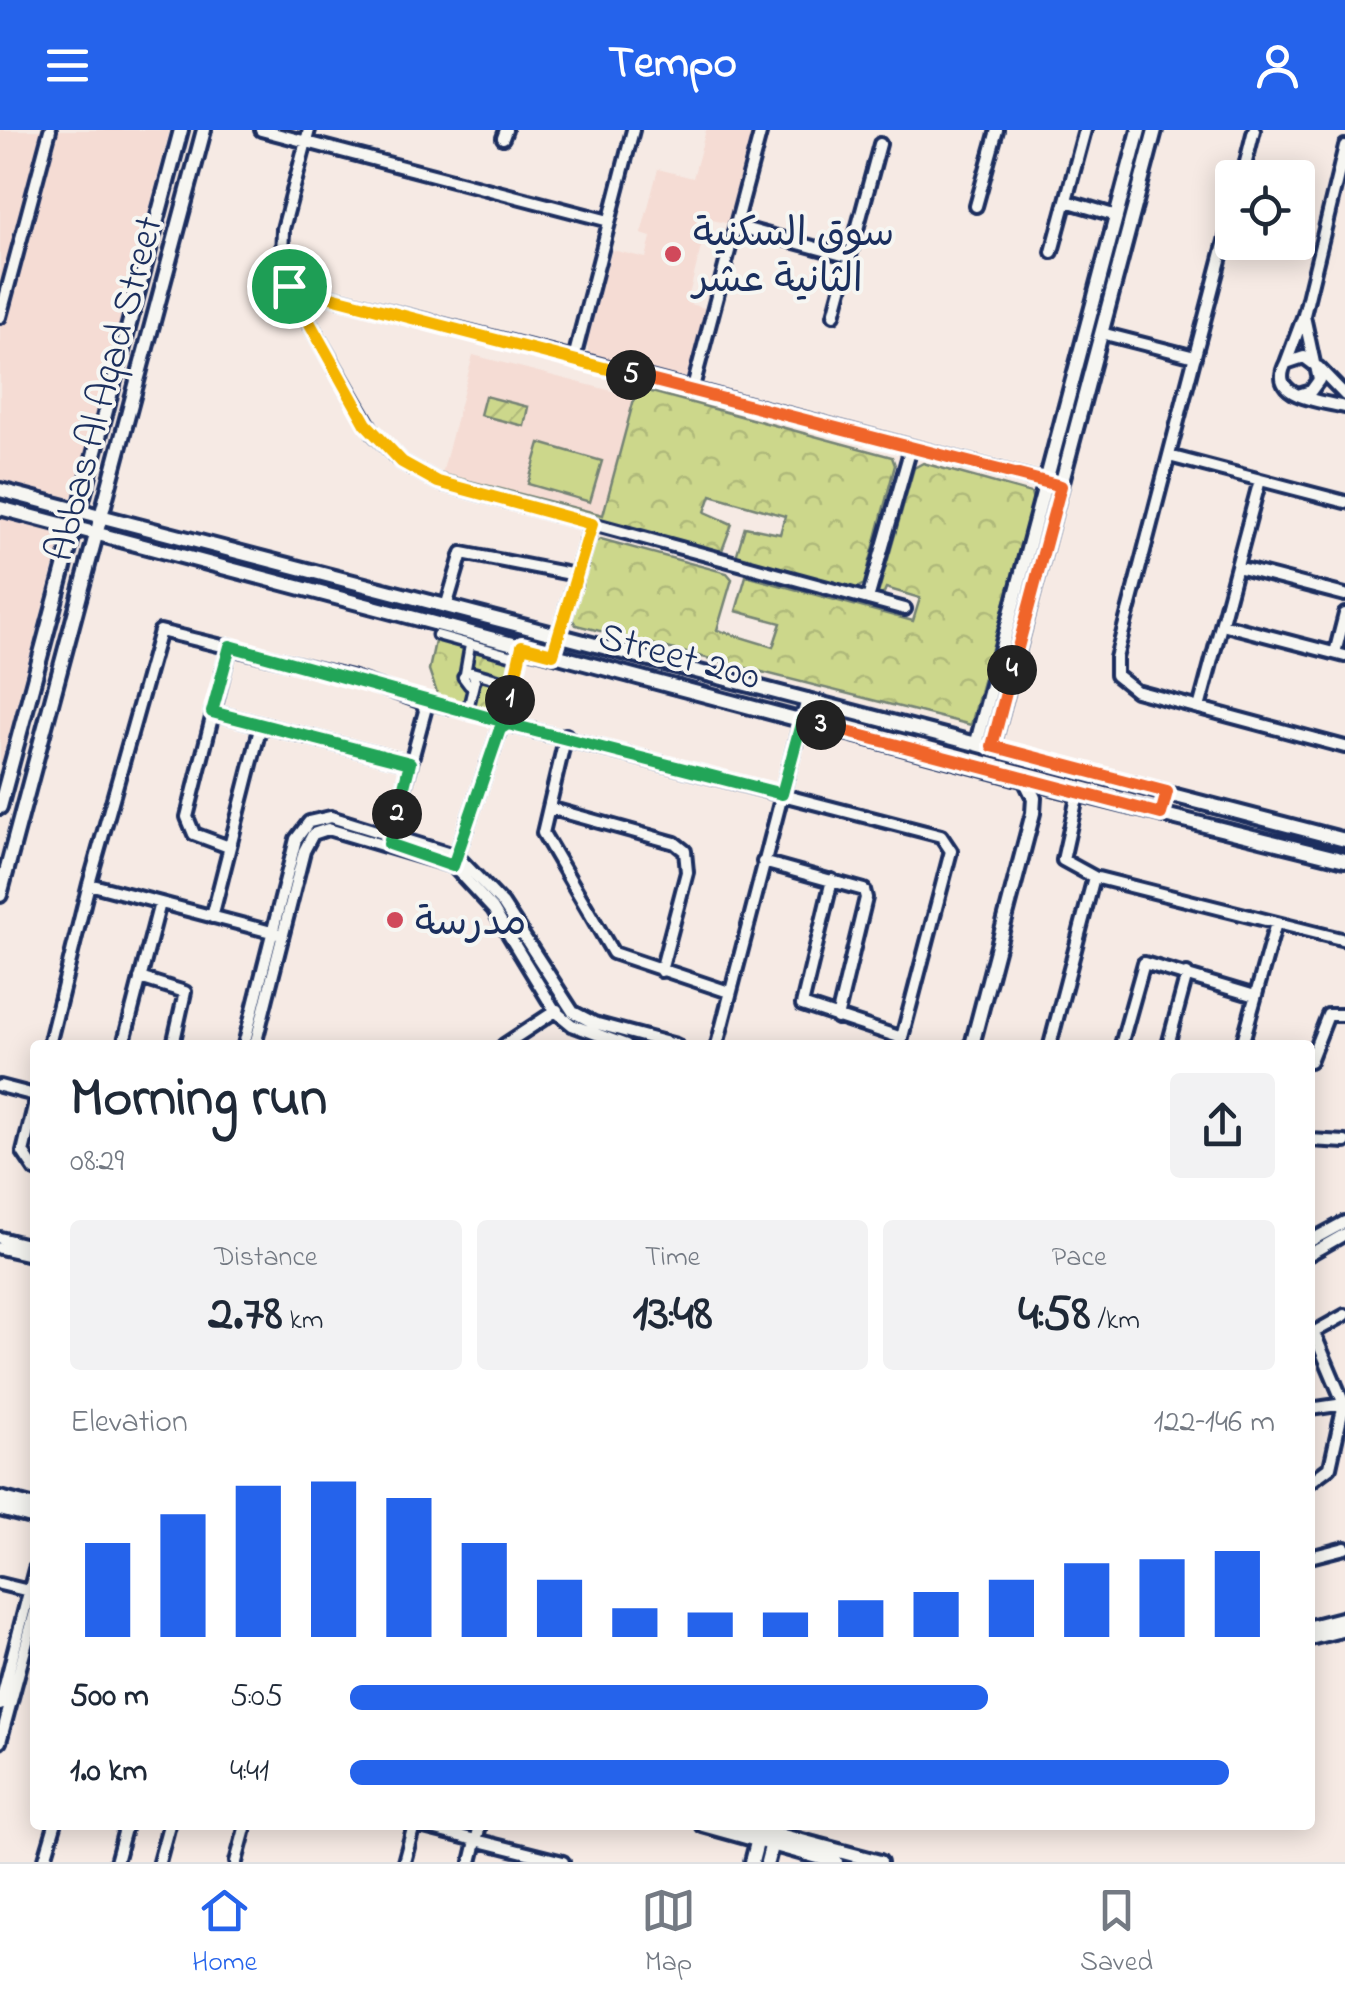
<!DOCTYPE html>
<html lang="en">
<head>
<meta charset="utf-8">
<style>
  body { margin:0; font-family:"Indie Flower","Playpen Sans Arabic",sans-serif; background:#f2f2f3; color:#1f2937; height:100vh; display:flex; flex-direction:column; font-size:38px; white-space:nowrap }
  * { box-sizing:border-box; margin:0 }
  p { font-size:32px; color:#747a83 }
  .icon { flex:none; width:55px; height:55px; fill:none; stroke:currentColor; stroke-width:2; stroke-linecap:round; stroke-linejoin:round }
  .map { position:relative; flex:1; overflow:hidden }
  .panel { position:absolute; left:30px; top:910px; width:1285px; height:790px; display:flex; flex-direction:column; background:#fff; border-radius:10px; box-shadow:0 5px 25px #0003 }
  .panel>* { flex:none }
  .fabs { position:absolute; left:1215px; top:30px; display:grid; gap:20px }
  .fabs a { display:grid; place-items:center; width:100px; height:100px; border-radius:10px; background:#fff; box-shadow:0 5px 25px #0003; font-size:50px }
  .pin { position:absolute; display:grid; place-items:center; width:85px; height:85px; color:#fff; margin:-42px; border:5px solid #fff; border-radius:50%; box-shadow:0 2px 10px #0007 }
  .km { position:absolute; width:50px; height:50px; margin:-25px; border-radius:50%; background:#222; color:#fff; font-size:28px; line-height:50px; text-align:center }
  .round { display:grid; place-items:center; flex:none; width:105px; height:105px; border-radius:10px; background:#f2f2f3 }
  .overview { display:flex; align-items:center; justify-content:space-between; height:170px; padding:0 40px }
  h1 { font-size:55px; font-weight:700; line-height:75px }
  .stats { display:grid; grid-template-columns:repeat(3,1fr); gap:15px; height:170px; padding:10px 40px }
  .stats div { display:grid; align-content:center; border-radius:10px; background:#f2f2f3; text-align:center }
  .stats b { font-size:50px; font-weight:700 }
  .stats small { font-size:28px; font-weight:400 }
  .stats p { font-size:28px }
  .chart { height:280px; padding:20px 40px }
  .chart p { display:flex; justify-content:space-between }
  .chart svg { width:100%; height:180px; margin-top:10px; stroke:#2563eb; stroke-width:6 }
  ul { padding:0 40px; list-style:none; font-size:32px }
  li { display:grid; grid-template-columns:160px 120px 1fr; align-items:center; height:75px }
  li i { height:25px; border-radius:12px; background:#2563eb }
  header { display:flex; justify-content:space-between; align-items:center; height:130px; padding:0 40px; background:#2563eb; color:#fff; font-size:45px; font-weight:700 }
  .tab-bar { display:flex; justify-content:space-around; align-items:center; height:140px; border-top:2px solid #e0e1e3; background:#fff; font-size:28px; color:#747a83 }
  .tab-bar a { display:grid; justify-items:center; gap:5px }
  .tab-bar .current { color:#2563eb }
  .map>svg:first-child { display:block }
</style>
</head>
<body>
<header><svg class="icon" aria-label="menu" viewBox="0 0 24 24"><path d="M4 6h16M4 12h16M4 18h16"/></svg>Tempo<svg class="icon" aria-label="person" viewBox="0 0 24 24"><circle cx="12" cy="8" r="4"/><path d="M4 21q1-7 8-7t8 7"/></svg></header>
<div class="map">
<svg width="1345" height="1732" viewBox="0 0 1345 1732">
  <defs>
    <pattern id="park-crowns" width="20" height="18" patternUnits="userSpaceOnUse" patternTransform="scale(2.5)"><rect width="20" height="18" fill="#ccd78b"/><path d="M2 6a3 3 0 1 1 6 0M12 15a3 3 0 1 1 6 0" fill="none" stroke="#afb97a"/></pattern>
    <pattern id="garden-furrows" width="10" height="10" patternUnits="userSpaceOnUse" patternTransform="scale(2.5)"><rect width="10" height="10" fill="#ccd78b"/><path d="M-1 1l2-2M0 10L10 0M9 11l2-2" fill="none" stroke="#afb97a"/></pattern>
  </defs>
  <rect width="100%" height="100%" fill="#f6eae4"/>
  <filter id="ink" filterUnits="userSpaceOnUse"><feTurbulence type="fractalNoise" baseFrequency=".01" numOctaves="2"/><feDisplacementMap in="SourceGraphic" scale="20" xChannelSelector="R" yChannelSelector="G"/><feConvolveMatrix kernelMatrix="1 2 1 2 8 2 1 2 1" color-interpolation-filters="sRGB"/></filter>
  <g filter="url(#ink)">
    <!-- built -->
    <path fill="#f5dcd4" d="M0,0h170l-95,362 -10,11 -65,-17z
      M706,0h51l-23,95 -26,-6 -21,84 21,6 -18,65 -11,7 -90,-25 -3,-18 26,-88 34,8 5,-21 -10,-3 17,-65 35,9z
      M473,225l162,42 -31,118 -162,-41z
      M0,382l57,15 4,11 -61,231z"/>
    <!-- park -->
    <path fill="url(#park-crowns)" stroke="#748374" stroke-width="2.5" d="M637,258l255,69 3,8 -31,119 -11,6 -117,-33 9,-30 35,7 5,-18 -74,-21 -6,17 27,12 -11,29 -281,-71 2,-8 161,41z
      M923,333l108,30 2,7 -62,225 -395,-100 -4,-6 21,-76 8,-4 126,34 5,6 -15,51 56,17 8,-24 -45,-12 10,-35 167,45 7,-23 -34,-10 -3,7 -5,-1 36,-126z
      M437,502l83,21 -13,51 -16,14 -51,-16 -11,-32z"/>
    <!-- garden -->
    <path fill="url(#garden-furrows)" stroke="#748374" stroke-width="2.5" d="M485,266l43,11 -4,19 -44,-11z"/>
    <!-- pitch -->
    <path fill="#ccd78b" stroke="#748374" stroke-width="2.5" d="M540,313l62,18 -12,41 -62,-18z"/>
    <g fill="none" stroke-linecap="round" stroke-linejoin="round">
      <!-- pedestrian casing -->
      <g stroke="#1b2f5e" stroke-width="15">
        <path id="pedestrian" d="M437,505l83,23
          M472,542l3,9 -6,4 -6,-8 4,-5h5l42,12
          M465,544l5,-29
          M422,572l83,19
          M467,583l7,-29
          M504,594l17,-69"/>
      </g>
      <!-- minor casing -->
      <g stroke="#1b2f5e" stroke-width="18">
        <path id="minor" d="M261,0l348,91
          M309,0l-26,99 -1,30 9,32 83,143 28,28 36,20 467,127
          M633,0l-59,228 476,125
          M503,8l3,-8
          M1242,48l12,-48
          M1066,71l51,15
          M976,76l21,-76
          M1232,84l-116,444v17l20,16 209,56
          M736,96l114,31
          M1052,122l33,-122
          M289,156l285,72
          M834,185l46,-171
          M1304,186l10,47
          M0,187l50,-187
          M1101,203l94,24
          M1286,233l18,-48 41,-169
          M1318,237l27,28
          M692,261l69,-261
          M1298,265l13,-4 8,-11 -3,-14 -12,-9 -18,6c-19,35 36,38 59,44
          M1169,326l176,46
          M1237,437l108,28
          M868,469l43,-151
          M446,477l16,-54 114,22
          M1222,494l123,32
          M1335,523l10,-39
          M553,524l39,-130
          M1199,578l61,-228
          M212,582l198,51
          M566,605l-23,98 70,120 116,39
          M1078,663l-15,67 31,17
          M549,678l126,35 10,8 2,21 -26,99
          M229,717l-35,-13 -7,-17 43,-171
          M763,732l101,28 2,8 -29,120
          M453,736l47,-137 8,-5 433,112 10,15 -51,194
          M832,750l-30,125 100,33
          M89,754l190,50
          M212,787l49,-192
          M140,848l45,14 -12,53
          M49,915l40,-161 71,-253 191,46 71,25 3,9 -36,133
          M123,915l37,-142
          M244,915l52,-206 13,-17 22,-5 126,39 46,48 70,108 21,11 82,22
          M255,915l49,-194 9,-17 15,-5 125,37 40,43 62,102 17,14 54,20
          M504,915l53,-35
          M717,915l90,-346
          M1050,915l44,-168 251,63
          M1121,915l23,-82 111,33
          M1168,915l19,-71
          M1242,915l34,-122
          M1310,931l18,-46h17
          M0,956l35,9
          M35,972l-12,50 12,18
          M1310,1010l35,2
          M0,1108l35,9
          M1310,1111l35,-19
          M0,1118l35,8
          M1310,1124l35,-20
          M1311,1204l34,-19
          M1310,1279l34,-5
          M1310,1352l20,-15 14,-63 -30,-71
          M1310,1427l35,-9
          M0,1454l29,7
          M0,1575l35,-136
          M0,1612l35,-130
          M416,1695l147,37
          M44,1732l11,-37
          M116,1732l10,-37
          M159,1732l10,-37
          M236,1732l10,-37
          M404,1732l10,-37
          M471,1732l9,-37"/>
      </g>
      <!-- tertiary casing -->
      <g stroke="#1b2f5e" stroke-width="20">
        <path id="tertiary" d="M0,360l1345,350
          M0,378l1060,281 285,71
          M977,612l162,-612
          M992,616l163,-616
          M0,677l181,-677
          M0,765l204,-765
          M972,915l61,-232 1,-15 -9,-18
          M0,1368l35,9
          M0,1379l35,9
          M1310,1497l35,-9
          M1310,1508l35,-9
          M703,1695l133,37
          M742,1695l138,37
          M752,1732l8,-31
          M767,1732l7,-27"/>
      </g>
      <!-- pedestrian -->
      <use href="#pedestrian" stroke="#f6f6f2" stroke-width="8"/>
      <!-- minor -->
      <use href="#minor" stroke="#f6f6f2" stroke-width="10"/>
      <!-- tertiary -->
      <use href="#tertiary" stroke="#f6f6f2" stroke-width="12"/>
    </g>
  </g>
  <g fill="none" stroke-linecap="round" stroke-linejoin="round" filter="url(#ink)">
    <!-- split-1 casing -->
    <g stroke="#fff" stroke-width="20">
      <path id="split-1" d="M289,156l77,138 36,38 36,20 154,42 -39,130 -31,-8 -12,54"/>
    </g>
    <!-- split-2 casing -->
    <g stroke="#fff" stroke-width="20">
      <path id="split-2" d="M397,684l13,-51 -198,-51 18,-66 275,76 5,-22"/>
    </g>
    <!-- split-3 casing -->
    <g stroke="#fff" stroke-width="20">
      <path id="split-3" d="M397,684l-8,30 64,22 47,-137 8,-5 274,70 20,-74 19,5"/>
    </g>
    <!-- split-4 casing -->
    <g stroke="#fff" stroke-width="20">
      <path id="split-4" d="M821,595l340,89 6,-22 -175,-46 20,-76"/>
    </g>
    <!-- split-5 casing -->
    <g stroke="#fff" stroke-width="20">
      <path id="split-5" d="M631,245l430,111 -49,184"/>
    </g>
    <!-- split-6 casing -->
    <g stroke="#fff" stroke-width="20">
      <path id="split-6" d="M289,156l342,89"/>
    </g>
    <!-- split-1 -->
    <use href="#split-1" stroke="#f5b400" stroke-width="12"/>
    <!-- split-2 -->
    <use href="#split-2" stroke="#22a559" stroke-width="12"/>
    <!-- split-3 -->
    <use href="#split-3" stroke="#22a559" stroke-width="12"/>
    <!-- split-4 -->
    <use href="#split-4" stroke="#f0652b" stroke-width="12"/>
    <!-- split-5 -->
    <use href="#split-5" stroke="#f0652b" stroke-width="12"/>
    <!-- split-6 -->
    <use href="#split-6" stroke="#f5b400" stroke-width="12"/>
  </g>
  <!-- markers -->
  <g fill="#d1495b" stroke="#f6f6f2" stroke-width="4">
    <circle cx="673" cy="124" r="10"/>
    <circle cx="395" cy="790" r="10"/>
  </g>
  <g text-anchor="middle" stroke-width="8" stroke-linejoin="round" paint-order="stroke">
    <!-- poi labels -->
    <g font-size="40" fill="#1b2f5e" stroke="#f6f6f2" text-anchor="start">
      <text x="693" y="115">سوق السكنية<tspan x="693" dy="46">الثانية عشر</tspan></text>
      <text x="415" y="804">مدرسة</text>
    </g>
    <!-- street labels -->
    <g font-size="40" fill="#1b2f5e" stroke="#f6f6f2">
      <text transform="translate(102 258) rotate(-75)" y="14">Abbas Al Aqad Street</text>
      <text transform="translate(680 524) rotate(15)" y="14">Street 200</text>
    </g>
  </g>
</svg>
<div class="fabs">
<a><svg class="icon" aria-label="locate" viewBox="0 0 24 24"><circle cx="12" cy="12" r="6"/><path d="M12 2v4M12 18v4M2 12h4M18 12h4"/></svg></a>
</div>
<div class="pin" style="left:289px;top:156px;background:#1e9e55"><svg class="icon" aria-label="arrive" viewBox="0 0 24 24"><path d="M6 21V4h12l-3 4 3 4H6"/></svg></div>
<b class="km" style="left:510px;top:570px">1</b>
<b class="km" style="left:397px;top:684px">2</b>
<b class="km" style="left:821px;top:595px">3</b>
<b class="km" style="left:1012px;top:540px">4</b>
<b class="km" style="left:631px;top:245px">5</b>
<section class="panel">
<div class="overview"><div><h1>Morning run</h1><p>08:29</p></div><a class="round"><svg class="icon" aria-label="share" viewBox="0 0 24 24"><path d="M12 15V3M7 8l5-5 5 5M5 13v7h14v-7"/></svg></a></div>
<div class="stats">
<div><p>Distance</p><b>2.78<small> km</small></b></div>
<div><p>Time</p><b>13:48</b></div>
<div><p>Pace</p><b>4:58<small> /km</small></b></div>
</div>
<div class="chart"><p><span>Elevation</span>122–146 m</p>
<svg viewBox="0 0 160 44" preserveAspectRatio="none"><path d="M5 44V21M15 44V14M25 44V7M35 44V6M45 44V10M55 44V21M65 44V30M75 44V37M85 44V38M95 44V38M105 44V35M115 44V33M125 44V30M135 44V26M145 44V25M155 44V23"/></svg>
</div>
<ul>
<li><b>500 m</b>5:05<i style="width:69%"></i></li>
<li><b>1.0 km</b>4:41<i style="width:95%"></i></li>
</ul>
</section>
</div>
<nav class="tab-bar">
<a class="current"><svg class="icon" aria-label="home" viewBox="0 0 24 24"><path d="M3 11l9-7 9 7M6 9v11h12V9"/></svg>Home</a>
<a><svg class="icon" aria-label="map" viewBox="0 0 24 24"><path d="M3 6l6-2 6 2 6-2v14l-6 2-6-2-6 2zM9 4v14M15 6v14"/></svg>Map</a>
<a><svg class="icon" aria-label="saved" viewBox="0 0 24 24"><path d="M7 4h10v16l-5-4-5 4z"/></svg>Saved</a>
</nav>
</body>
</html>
